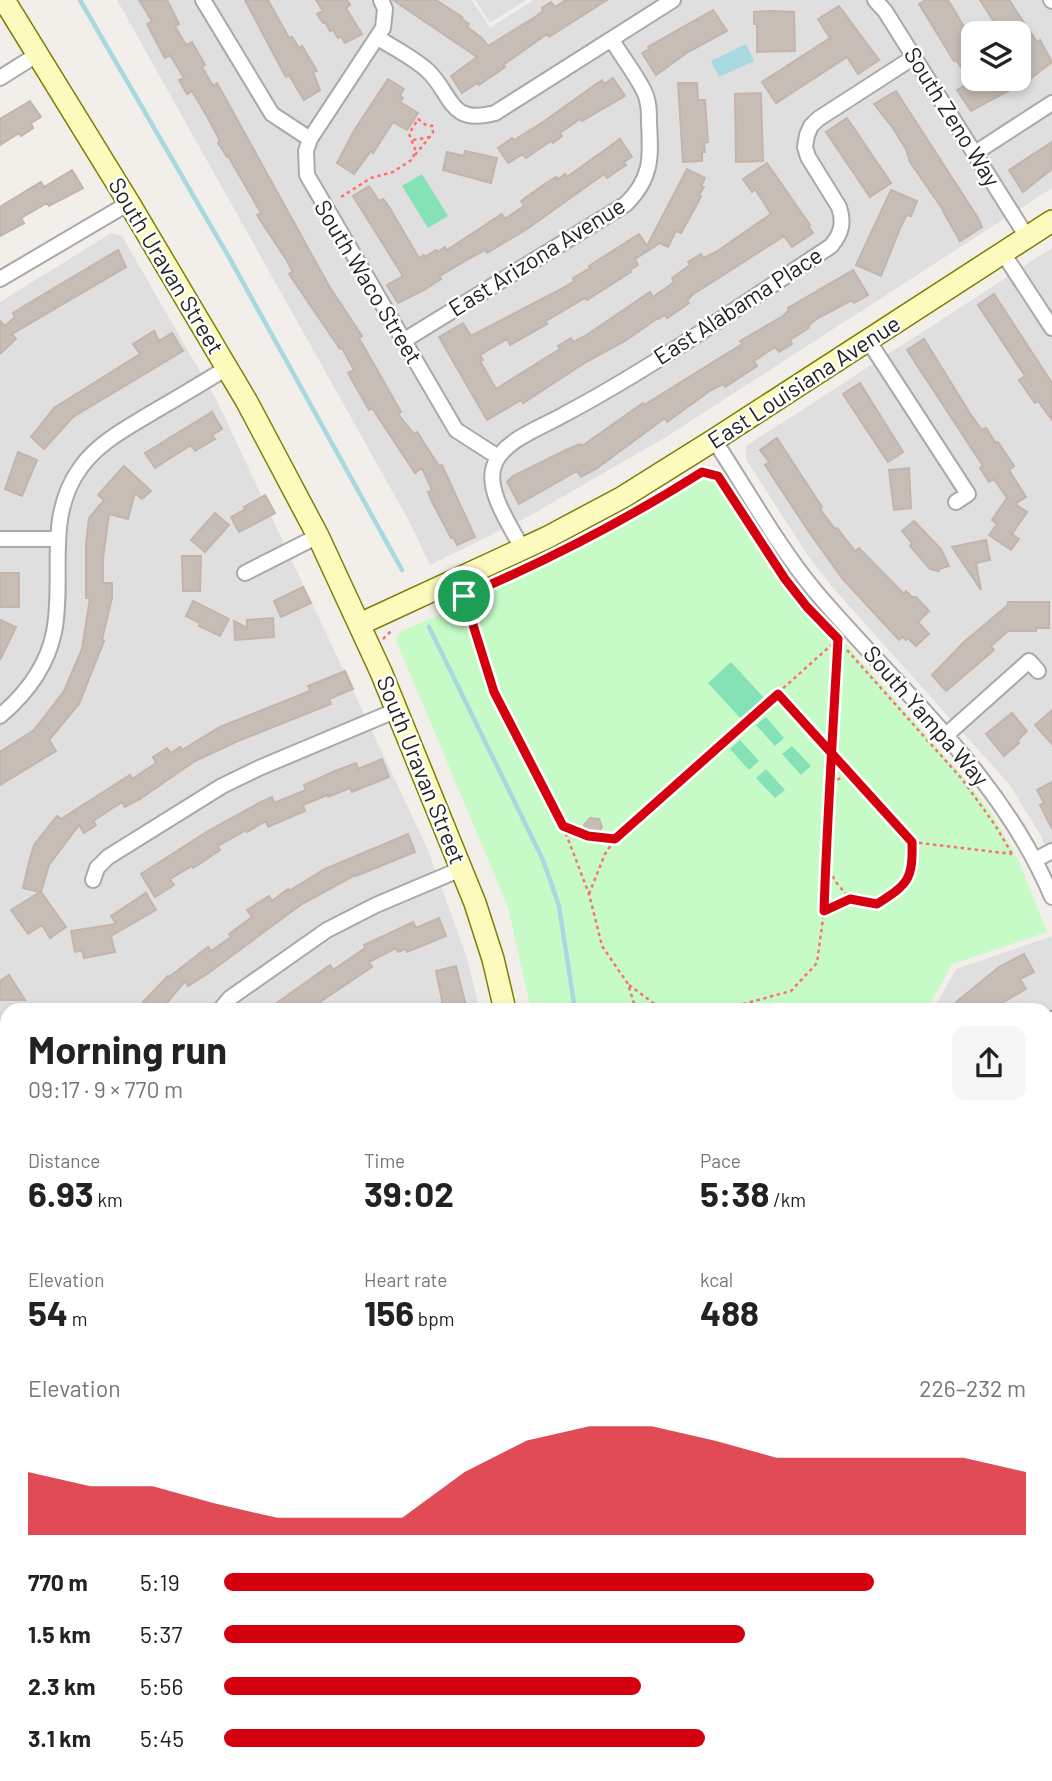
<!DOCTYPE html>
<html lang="en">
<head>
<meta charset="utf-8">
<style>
  body { margin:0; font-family:Barlow,sans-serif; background:#f6f6f6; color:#222; height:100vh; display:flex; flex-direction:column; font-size:26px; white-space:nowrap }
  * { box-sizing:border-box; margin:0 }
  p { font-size:23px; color:#767676 }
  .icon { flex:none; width:38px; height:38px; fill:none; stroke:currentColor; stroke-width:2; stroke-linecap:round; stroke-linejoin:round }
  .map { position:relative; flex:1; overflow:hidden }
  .side { position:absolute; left:0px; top:1003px; width:1054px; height:779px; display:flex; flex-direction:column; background:#fff; border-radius:21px 21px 0 0; box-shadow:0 4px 10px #0003 }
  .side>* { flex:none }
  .tools { position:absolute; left:961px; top:21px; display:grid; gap:14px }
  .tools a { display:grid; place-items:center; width:70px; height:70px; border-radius:14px; background:#fff; box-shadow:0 4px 10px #0003; font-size:35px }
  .pin { position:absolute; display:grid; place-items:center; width:60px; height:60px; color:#fff; margin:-30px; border:4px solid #fff; border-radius:50%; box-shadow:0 2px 7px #0007 }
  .round { display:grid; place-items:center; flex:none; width:74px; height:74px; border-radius:14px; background:#f6f6f6 }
  .summary { display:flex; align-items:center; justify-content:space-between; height:119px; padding:0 28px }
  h1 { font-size:38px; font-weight:700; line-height:52px }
  .metrics { display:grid; grid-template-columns:repeat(3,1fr); gap:10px; height:119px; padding:7px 28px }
  .metrics div { display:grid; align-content:center }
  .metrics b { font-size:35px; font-weight:700 }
  .metrics small { font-size:19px; font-weight:400 }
  .metrics p { font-size:19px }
  .chart { height:196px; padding:14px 28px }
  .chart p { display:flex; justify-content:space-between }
  .chart svg { width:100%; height:126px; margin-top:7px; fill:#d40010; opacity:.7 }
  ul { padding:0 28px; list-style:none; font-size:23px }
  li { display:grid; grid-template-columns:112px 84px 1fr; align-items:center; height:52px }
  li i { height:18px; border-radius:9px; background:#d40010 }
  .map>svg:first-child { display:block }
</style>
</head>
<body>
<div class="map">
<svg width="1052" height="1781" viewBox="0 0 1052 1781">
  <rect width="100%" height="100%" fill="#f2eee9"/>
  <!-- residential -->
  <path fill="#e0dfdf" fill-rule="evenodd" d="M117,0h355l18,28 43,-28h519v188l-386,249 -135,78 -101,50 -21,-44zM973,33h45v46h-45z
    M475,0h51l-36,23z
    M111,233l11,3 95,165 211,449 39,108 13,52h-473v369h-7v-1077z
    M1052,248v613l-12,-27 -31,-50 -176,-196 -27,-35 -60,-94v-13z
    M1052,936v845h-290l-1,-6 285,-1v-764h-113l23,-41z"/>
  <!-- park -->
  <path fill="#c6fbc7" d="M710,471l9,3 66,101 179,203 28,36 25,43 30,75 -95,32 -25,46h-396l-23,-103 -112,-267 6,-9 87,-38 91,-44z
    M651,1775h105l1,6h-106z"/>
  <!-- pitch -->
  <path fill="#85e2b7" d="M422,174l26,42 -20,12 -26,-42z
    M731,662l35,38 -23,21 -35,-38z
    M766,717l18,21 -9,8 -19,-21z
    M740,740l19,21 -10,9 -19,-21z
    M792,746l19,20 -10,9 -19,-21z
    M766,769l19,21 -10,8 -19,-20z"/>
  <!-- water -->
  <path fill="#a8d8e0" d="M746,44l8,17 -35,16 -8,-16z"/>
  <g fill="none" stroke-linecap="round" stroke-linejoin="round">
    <!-- stream -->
    <path stroke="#a8d8e0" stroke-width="4.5" d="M80,0l150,259 172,311
      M429,627l114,233 16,46 16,104
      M700,1774l2,7"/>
  </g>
  <!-- building -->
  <path fill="#c7bdb7" stroke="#c4b4aa" stroke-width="2" d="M139,0h28l12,24 -4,2 11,19 6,-3 13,23 -3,2 11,19 4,-3 112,203 33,50 -3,2 42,74 -3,2 16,20 3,-2 22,34 3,-1 33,72 -18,8 -4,-8 -2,1 -20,-38 -3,-8 4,-2 -10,-22 -7,5 -43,-65 -3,2 -21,-37 6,-3 -12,-22 -2,1 -51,-75 4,-2 -6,-11 -30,-46 4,-2 -33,-57 -1,1 -9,-14 2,-2 -12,-23 -16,-27 -5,3 -8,-14 5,-2 -14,-23 -5,3 -7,-13 -11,-21 5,-3z
    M245,0h23l21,38 3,-1 7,11 3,-2 15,25 -4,1 7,18 -16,10 -15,-25 -3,2 -4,-7z
    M316,0h31l3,5 -4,3 16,26 -17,9 -4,-7 -3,2 -5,-8 -3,1 -5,-9 -2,1 -6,-9 6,-3z
    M393,0h43l26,17 -1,1 8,6 -2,3 15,11 6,8 47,-29 8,-6 -1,-3 9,-6 4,5 11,-7h41l-58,37 -2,-3 -44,31 2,2 -26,18 -2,-2 -15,10 -11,-17 26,-19z
    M926,0h22l25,42v17l-12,8 -5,-7 -2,1 -35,-57z
    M980,0h29l28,42 3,-2 12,22 -22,17 -59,32 -14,-21 18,-11h43v-46h-17z
    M839,6l40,54 -21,14 -11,-17 -71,46 -14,-21 68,-44 -12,-19z
    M713,10l14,21 -39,21 -32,23 -14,-22 7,-4 -1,-2z
    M770,11l24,1 1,39 -38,1v-28h-3v-12z
    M613,78l12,18 -43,25 -2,-2 -20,14 2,3 -9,7 -2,-2 -25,17 -3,-4 -15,9 -10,-15 14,-10 2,2 26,-16 62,-44 2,4z
    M388,79l16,10 -4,6 3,3 -3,4 18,11 -11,17 -14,-8 -20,31 -2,-2 -17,23 -17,-11 18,-34z
    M678,83h19l1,17h7l3,42 -4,1 1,9h-3v9l-19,1z
    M896,91l82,127 4,9 -22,14 -16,-28 2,1 -36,-52 -4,-13 -14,-22 -18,-23z
    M761,93l2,68 -27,1 -1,-68z
    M30,101l11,16 -10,6 2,5 -12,8 -2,-3 -19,12v-26z
    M847,118l44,65 -21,14 -44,-65z
    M620,139l12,18 -8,5 2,3 -19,13 -3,-4 -77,55 -40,24 -2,-3 -15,8 -30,18 1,3 -17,11 -26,13 -11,-18 16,-9 -50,-80 16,-10 10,15 4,-2 5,6 31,53 5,-3 1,2 11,-7 2,2 7,-5 2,3 55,-36 3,5 19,-13 -3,-5 25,-18 10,-6 2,2 7,-5 2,3z
    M1052,142v27l-29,23 -14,-22z
    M465,151l32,7 -6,25 -48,-13 4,-18 17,4z
    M767,163l43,62 -2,1 5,7 -21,14 -8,-11 -92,59 -5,6 2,2 -22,15 -2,-3 -6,4 -1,-1 -33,23 -39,21 -63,41 -2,-3 -34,20 -48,-83 24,-14 8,13 94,-49 9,-6 -1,-3 17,-10 -1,-2 50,-32 8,12 40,-77 18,9 -4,8 3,1 -5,8 2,1 -5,10 -15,27 -5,-2 -8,16 -8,-4 -25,16 3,6 -8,5 1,2 -44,28 -2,-2 -39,23 1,3 -37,21 -3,-6 -27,16 3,5 -3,1 16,28 64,-40 -2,-3 13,-8 2,4 12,-6 65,-44 3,5 21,-15 -2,-4 18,-13 -2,-3 13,-8 2,4 13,-6 55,-38 -16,-25 -3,3 -9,-13z
    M72,170l11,18 -34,18 -2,-3 -26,15 3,5 -24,13v-29l41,-25 3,5z
    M891,190l26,11 -6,15 -4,-1 -6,11 -20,50 -25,-11z
    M118,250l8,17 -114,67 4,5 -16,15v-33l5,5 10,-9 -2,-4 11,-7z
    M853,270l15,25 -14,8 -2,-3 -34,18 -10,8 1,2 -19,12 2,4 -13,8 -4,-5 -21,14 3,5 -32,21 -2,-3 -12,6 -44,32 -2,-4 -69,51 -15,8 -4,-6 -58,33 -12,-22 6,-6 53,-26 14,-6 2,2 61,-43 1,2 98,-61 -2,-3 43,-25 6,-6 -1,-2z
    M994,294l58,89v37l-14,-19 -3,2 -16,-23 6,-4 -47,-71z
    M154,331l5,10 13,-8 11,18 -110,66 -29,32 -13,-12 23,-29 86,-54 -7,-10z
    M924,339l47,76 11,15 4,-2 10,15 2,-1 16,24 -5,4 17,27 -11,7 12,8 -15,22 7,5 -8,11 -22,-15 8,-11 -5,-4 15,-22 -13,-19 -5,3 -9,-14 3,-2 -76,-116z
    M860,383l43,69 -15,10 -45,-68z
    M212,412l10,17 -10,6 3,4 -20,12 -4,-6 -36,23 -10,-15z
    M777,438l45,69 -2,2 15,20 2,-1 18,23 4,-3 45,46 2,-3 6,6h4l13,14 -11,11 11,12 -13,12 -8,-8 -2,2 -3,-3 -4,3 -57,-62 -35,-49 -42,-64 4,-3 -9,-12z
    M18,452l19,8 -15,36 -17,-7z
    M124,466l27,25 -9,8 -7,-6 -7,26 -19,-5 -6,44v25h9v15l-10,42 2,1 -25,63 -30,36 7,11 -56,34v-33l34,-22 30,-39 18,-42 8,-51h-4v-55l3,-25 15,-18 -6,-5z
    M909,468l2,40 -17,2 -5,-40z
    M265,495l10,18 -36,19 -8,-15 15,-8 -2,-2z
    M215,513l14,12 -24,27 -14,-12z
    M914,521l27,28 8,17 -10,3v2l-9,-2 -20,-23 2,-3 -10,-12z
    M986,540l4,20 -14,3 5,27 -29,-43z
    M182,556h19l-1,35h-17z
    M0,573h19v34h-19z
    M303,587l8,16 -30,14 -7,-16z
    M193,601l36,18 -9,17 -21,-10 1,-3 -14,-7z
    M1008,602h41v26h-13v3h-28l-17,15 3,4 -48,41 -14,-16 32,-33 44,-37z
    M273,618l1,19 -39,3 -1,-19 13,7v-8z
    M0,620l16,7 -16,33z
    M345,671l8,18 -24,10 2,5 -93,37 -43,20 -55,38 -15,8 -3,-5 -29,19 3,4 -12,8 -5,-8 -30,40 -8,27 25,35 -16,11 -8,-13 -14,9 -17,-24 29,-18 -17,-4 6,-26 5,-17 23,-29 4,3 69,-44 2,4 24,-16 -3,-6 14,-9 4,5 9,-6 2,3 38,-23 90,-36 -2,-5z
    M1052,710v34l-17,-19z
    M1012,713l15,18 -10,10 2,2 -15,13 -18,-22z
    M382,759l7,18 -37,15 -2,-4 -22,9 -1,-2 -24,10 2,6 -37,16 -2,-6 -19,11 -1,-2 -28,16 2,4 -16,11 -11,7 -1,-2 -22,13 4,6 -19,12 -14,-23 67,-43 51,-28 13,-6 2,6 32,-13 -2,-5 31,-14 21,-8 2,6z
    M1052,782v47l-12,-24 4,-2 -7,-13z
    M590,818l9,1 3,8 -5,7 -9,-1 -4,-8z
    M408,834l7,18 -59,24 -1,-1 -53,29 -95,70 -19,12 -3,-5 -24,29h-9l-9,-8 25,-26 1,1 39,-30 3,4 20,-14 -2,-3 23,-17 -5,-7 22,-14 3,5 16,-12 1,2 36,-22z
    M146,893l10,17 -45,26 4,16 -31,6 -2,-8 -7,2 -4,-21 45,-7 -5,-8z
    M439,918l7,18 -39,16 -2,-3 -7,3 -2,-4 -27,14 3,5 -52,35 2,2 -8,6h-47l63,-45 3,5 32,-22 -1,-3 49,-23 3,6z
    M1024,954l10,18 -14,7 6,10 -24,14 1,1 -6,6h-34l-7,-8 43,-35z
    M456,966l11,44h-23l-8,-39z
    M9,975l16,25h-25v-19z"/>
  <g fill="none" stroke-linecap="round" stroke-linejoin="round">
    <!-- street casing -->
    <g stroke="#a9a9a9" stroke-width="18">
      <path id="street" d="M203,0l69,114 38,25
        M381,0l4,9 -2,19 -73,111 -4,12 1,24 149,255 42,27
        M875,0l10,11 142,226
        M1051,0l1,1
        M378,38c16,10 36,20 50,33 25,24 20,54 67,42l178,-113
        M0,78l38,-24
        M975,153l77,-50
        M1003,253l49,75
        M0,279l129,-76
        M868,340l100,154 -12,8
        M403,341l223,-137c26,-26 25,-46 23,-81 0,-11 0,-22 -5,-32 -9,-18 -22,-34 -32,-51
        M714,440c33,50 63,105 101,151 84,99 186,184 237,306
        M0,539h57
        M523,550c-11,-22 -38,-59 -29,-84 8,-26 49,-39 71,-52 92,-49 179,-111 266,-168 11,-13 13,-24 8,-39l-31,-50 -3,-10 2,-12 4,-9 7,-7 96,-62
        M245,573l73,-37
        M0,716c26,-22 47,-49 54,-84 11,-56 -10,-115 27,-165 18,-25 46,-39 72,-55 25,-14 49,-29 74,-44
        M945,736l84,-75 9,10
        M1035,860l17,-9
        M93,880l4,-12 11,-11 114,-71 37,-18 138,-58
        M220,1010l10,-12 97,-68 49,-25 85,-36
        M1046,1020l6,-1
        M0,1065l7,11
        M1046,1247l6,-2
        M1046,1319l6,8
        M0,1397h7
        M1046,1671l6,-1
        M837,1774l1,7
        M330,1778l12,-3 24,6
        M142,1781l1,-7"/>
    </g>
    <!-- secondary casing -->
    <g stroke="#7c8002" stroke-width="24">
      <path id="secondary" d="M4,0l125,203 118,199 71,134 63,136 94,231 18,56 12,51
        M360,624l186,-86 77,-41 91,-57 338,-219
        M625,1774l1,7"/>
    </g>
    <!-- path -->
    <path stroke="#fe726e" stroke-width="2.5" stroke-dasharray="3.5 3.5" stroke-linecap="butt" d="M413,140l17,-3
      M415,155l18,-22 -1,-7
      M341,197l30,-19 22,-6 20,-13 2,-10 -6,-15 9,-15 8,6 6,1 3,-3
      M773,561l34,46 17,17
      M475,591c79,-33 154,-74 227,-119l16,4 21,33
      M464,596l30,96 69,134 26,68 13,52 26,38 8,26
      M383,639l10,-10
      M847,650l115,129 33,46 17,29
      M778,695l134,147c1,38 -4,42 -35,62l-27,-5 -15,-18 -8,-17
      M831,783l19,-10
      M564,826l24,10 27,3
      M912,842l100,12
      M589,894l16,-40 10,-15 223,-200 -14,272 -7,52 -26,28 -70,19
      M824,911l26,-12
      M629,985l31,23 6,2
      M747,1774l2,7"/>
    <!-- street -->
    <use href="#street" stroke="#fff" stroke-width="14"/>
    <!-- secondary -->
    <use href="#secondary" stroke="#fcfabd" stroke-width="21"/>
  </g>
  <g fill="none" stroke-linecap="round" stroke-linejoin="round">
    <!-- route casing -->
    <g stroke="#fff" stroke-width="14">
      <path id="route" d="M464,596c83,-35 162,-76 238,-124l16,4 67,103 22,28 31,32c-5,91 -11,182 -14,272l26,-12 27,5c31,-20 36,-24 35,-62l-134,-148 -163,145 -27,-3 -25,-10 -69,-134 -30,-96"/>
    </g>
    <!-- route -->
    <use href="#route" stroke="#d40010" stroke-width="9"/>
  </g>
  <g text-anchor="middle" stroke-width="5" stroke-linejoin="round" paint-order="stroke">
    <!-- street labels -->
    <g font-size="23" fill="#222" stroke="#fff">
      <text transform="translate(952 117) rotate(58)" y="8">South Zeno Way</text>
      <text transform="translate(537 257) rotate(-32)" y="8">East Arizona Avenue</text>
      <text transform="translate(166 266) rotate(59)" y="8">South Uravan Street</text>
      <text transform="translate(368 282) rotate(59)" y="8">South Waco Street</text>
      <text transform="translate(738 306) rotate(-33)" y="8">East Alabama Place</text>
      <text transform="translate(804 382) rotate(-33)" y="8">East Louisiana Avenue</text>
      <text transform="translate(926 716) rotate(49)" y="8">South Yampa Way</text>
      <text transform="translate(421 770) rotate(68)" y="8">South Uravan Street</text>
    </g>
  </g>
</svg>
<div class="tools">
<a><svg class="icon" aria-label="layers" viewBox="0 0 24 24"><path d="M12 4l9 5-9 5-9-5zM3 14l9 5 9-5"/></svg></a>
</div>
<div class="pin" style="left:464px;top:596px;background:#1e9e55"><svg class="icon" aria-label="arrive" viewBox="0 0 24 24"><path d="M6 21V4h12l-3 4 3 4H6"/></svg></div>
<section class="side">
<div class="summary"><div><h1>Morning run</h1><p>09:17 · 9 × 770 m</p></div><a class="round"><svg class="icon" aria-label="share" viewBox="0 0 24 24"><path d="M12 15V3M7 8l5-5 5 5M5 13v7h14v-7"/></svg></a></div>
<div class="metrics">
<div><p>Distance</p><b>6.93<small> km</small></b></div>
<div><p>Time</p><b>39:02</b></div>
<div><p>Pace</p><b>5:38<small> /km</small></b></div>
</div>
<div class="metrics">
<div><p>Elevation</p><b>54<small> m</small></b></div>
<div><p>Heart rate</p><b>156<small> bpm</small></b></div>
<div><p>kcal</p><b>488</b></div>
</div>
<div class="chart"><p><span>Elevation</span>226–232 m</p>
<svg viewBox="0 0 160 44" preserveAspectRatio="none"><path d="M0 44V22L10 27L20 27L30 33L40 38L50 38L60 38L70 22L80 11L90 6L100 6L110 11L120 17L130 17L140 17L150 17L160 22V44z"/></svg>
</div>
<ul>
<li><b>770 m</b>5:19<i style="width:81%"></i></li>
<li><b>1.5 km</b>5:37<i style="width:65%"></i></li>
<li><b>2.3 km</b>5:56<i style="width:52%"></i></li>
<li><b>3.1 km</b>5:45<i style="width:60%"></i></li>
</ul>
</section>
</div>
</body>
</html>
